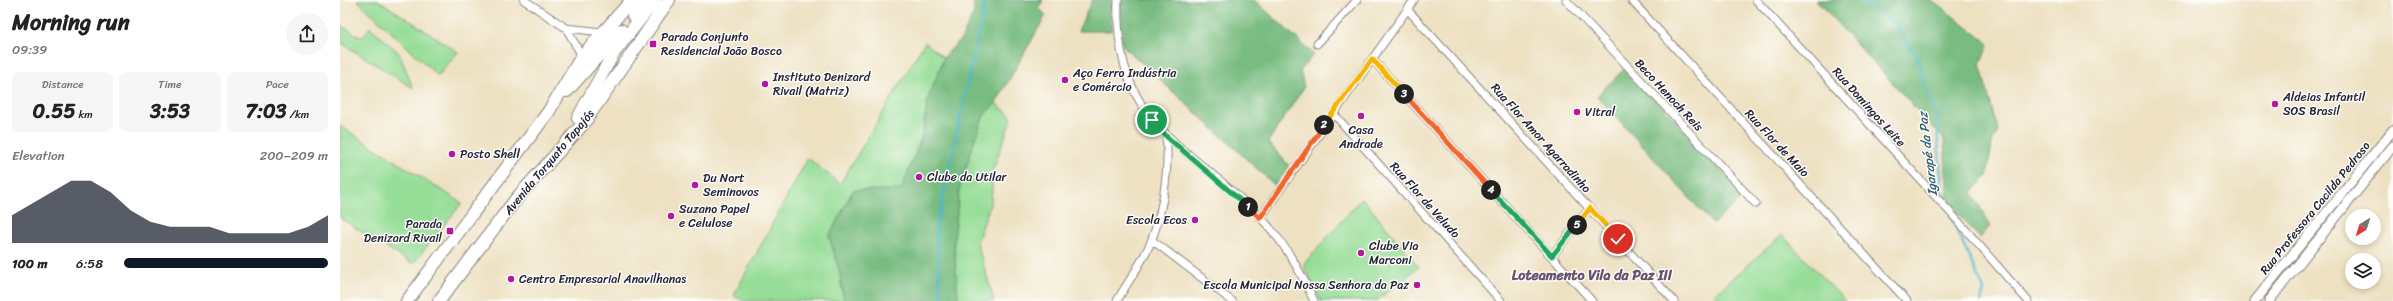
<!DOCTYPE html>
<html lang="en">
<head>
<meta charset="utf-8">
<style>
  body { margin:0; font-family:Sriracha,sans-serif; background:#f6f6f6; color:#222; height:100vh; display:flex; flex-direction:column; font-size:15px; white-space:nowrap }
  * { box-sizing:border-box; margin:0 }
  p { font-size:13px; color:#767676 }
  .icon { flex:none; width:22px; height:22px; fill:none; stroke:currentColor; stroke-width:2; stroke-linecap:round; stroke-linejoin:round }
  .map { position:relative; flex:1; overflow:hidden }
  .drawer { display:flex; flex-direction:column; background:#fff; width:340px }
  .drawer>* { flex:none }
  .needle { width:26px; rotate:218deg }
  .buttons { position:absolute; left:2005px; top:209px; display:grid; gap:8px }
  .buttons a { display:grid; place-items:center; width:36px; height:36px; border-radius:50%; background:#fff; box-shadow:0 2px 6px #0003; font-size:20px }
  .pin { position:absolute; display:grid; place-items:center; width:34px; height:34px; color:#fff; margin:-17px; border:2px solid #fff; border-radius:50%; box-shadow:0 1px 4px #0007 }
  .km { position:absolute; width:20px; height:20px; margin:-10px; border-radius:50%; background:#222; color:#fff; font-size:11px; line-height:20px; text-align:center }
  .round { display:grid; place-items:center; flex:none; width:42px; height:42px; border-radius:21px; background:#f6f6f6 }
  .headline { display:flex; align-items:center; justify-content:space-between; height:68px; padding:0 12px }
  h1 { font-size:22px; font-weight:700; line-height:30px }
  .figures { display:grid; grid-template-columns:repeat(3,1fr); gap:6px; height:68px; padding:4px 12px }
  .figures div { display:grid; align-content:center; border-radius:8px; background:#f6f6f6; text-align:center }
  .figures b { font-size:20px; font-weight:700 }
  .figures small { font-size:11px; font-weight:400 }
  .figures p { font-size:11px }
  .chart { height:112px; padding:8px 12px }
  .chart p { display:flex; justify-content:space-between }
  .chart svg { width:100%; height:72px; margin-top:4px; fill:#111827; opacity:.7 }
  ul { padding:0 12px; list-style:none; font-size:13px }
  li { display:grid; grid-template-columns:64px 48px 1fr; align-items:center; height:30px }
  li i { height:10px; border-radius:5px; background:#111827 }
  main { display:flex; flex:1; min-height:0 }
  .map>svg:first-child { display:block }
</style>
</head>
<body>
<main>
<section class="drawer">
<div class="headline"><div><h1>Morning run</h1><p>09:39</p></div><a class="round"><svg class="icon" aria-label="share" viewBox="0 0 24 24"><path d="M12 15V3M7 8l5-5 5 5M5 13v7h14v-7"/></svg></a></div>
<div class="figures">
<div><p>Distance</p><b>0.55<small> km</small></b></div>
<div><p>Time</p><b>3:53</b></div>
<div><p>Pace</p><b>7:03<small> /km</small></b></div>
</div>
<div class="chart"><p><span>Elevation</span>200–209 m</p>
<svg viewBox="0 0 160 44" preserveAspectRatio="none"><path d="M0 44V27L10 20L20 13L30 6L40 6L50 13L60 24L70 31L80 34L90 34L100 34L110 38L120 38L130 38L140 38L150 34L160 27V44z"/></svg>
</div>
<ul>
<li><b>100 m</b>6:58<i style="width:100%"></i></li>
</ul>
</section>
<div class="map">
<svg width="2053" height="301" viewBox="0 0 2053 301">
  <rect width="100%" height="100%" fill="#fdfcf7"/>
  <filter id="ink" filterUnits="userSpaceOnUse"><feTurbulence type="fractalNoise" baseFrequency=".025" numOctaves="2"/><feDisplacementMap in="SourceGraphic" scale="8" xChannelSelector="R" yChannelSelector="G"/><feConvolveMatrix kernelMatrix="1 2 1 2 8 2 1 2 1" color-interpolation-filters="sRGB"/></filter>
  <filter id="wash" filterUnits="userSpaceOnUse"><feTurbulence type="fractalNoise" baseFrequency=".012" numOctaves="4" result="noise"/><feDisplacementMap in="SourceGraphic" scale="16" xChannelSelector="R" yChannelSelector="G"/><feGaussianBlur stdDeviation="0.9" result="paint"/><feColorMatrix in="noise" values="0 0 0 0 0 0 0 0 0 0 0 0 0 0 0 0 0 1.4 0 .05"/><feComposite in="paint" operator="in"/></filter>
  <g filter="url(#wash)">
    <rect width="100%" height="100%" fill="#eee1c2"/>
    <!-- green -->
    <path fill="#96dd97" stroke="#5c8069" d="M17,0h21l80,52 -20,24z
      M0,25l22,13 8,-11 29,26 14,35 -73,-46z
      M585,42l87,75 -19,53 -2,32 -14,40 17,59h-252l-8,-6 74,-137 32,26z
      M0,126l122,77 -49,61 -73,-46z
      M1022,198l57,69 -43,34h-55l-18,-36z
      M1442,235l63,66h-123l-7,-7z"/>
    <!-- forest -->
    <path fill="#78bc80" stroke="#4d6f5e" d="M634,0h69l-4,8 7,7 -50,88 -12,12 -9,24 -16,51 -5,52 4,59h-114l-5,-31 -10,-34 24,-46h48l21,-54 6,-37 16,-42 18,-19 12,-26z
      M752,0h19v31h-33z
      M780,0h134l60,54 -14,17 4,16 -36,55 22,25 -12,21 -156,-143z
      M1476,0h116l57,44 -9,20 18,67 -6,12 -5,34 -15,15 18,34 -10,12 -32,-35 -4,-64z
      M1286,67l119,128 -32,29 -116,-128z"/>
    <g fill="none" stroke-linecap="round" stroke-linejoin="round">
      <!-- stream -->
      <path stroke="#4db8ca" stroke-width="2.5" d="M1518,0l36,22 25,38 5,24 12,30 7,86
        M1611,217l33,73 -3,11
        M603,301l-3,-12 -4,-61 50,-228"/>
    </g>
  </g>
  <g filter="url(#ink)">
    <g fill="none" stroke-linecap="round" stroke-linejoin="round">
      <!-- minor casing -->
      <g stroke="#88827e" stroke-width="9">
        <path id="minor" d="M184,0l42,28 36,4
          M778,0c-5,125 68,142 142,217 23,23 41,55 54,84
          M1226,0l190,204
          M1291,0l276,301
          M1416,0l202,221 70,80
          M1067,9l267,292
          M226,28l16,28
          M977,44l40,-44
          M1032,59l220,242
          M993,113l168,188
          M920,218l154,-218
          M812,240l80,61
          M1212,256l38,-48
          M777,301c11,-20 27,-40 35,-62 11,-30 18,-71 14,-103"/>
      </g>
      <!-- tertiary casing -->
      <g stroke="#88827e" stroke-width="11">
        <path id="tertiary" d="M1915,301l138,-171
          M1929,301l124,-155"/>
      </g>
      <!-- trunk casing -->
      <g stroke="#88827e" stroke-width="14">
        <path id="trunk" d="M293,16l10,-16
          M227,91l54,-61
          M238,118l35,-64 42,-54
          M67,301l142,-190 33,-55 50,-56
          M99,301l77,-102 67,-75 86,-124"/>
      </g>
      <!-- minor -->
      <use href="#minor" stroke="#fff" stroke-width="7"/>
      <!-- tertiary -->
      <use href="#tertiary" stroke="#fff" stroke-width="9"/>
      <!-- trunk -->
      <use href="#trunk" stroke="#fff" stroke-width="12"/>
    </g>
  </g>
  <g fill="none" stroke-linecap="round" stroke-linejoin="round" filter="url(#ink)">
    <!-- split-1 casing -->
    <g stroke="#fff" stroke-width="8">
      <path id="split-1" d="M812,120l14,16 82,71"/>
    </g>
    <!-- split-2 casing -->
    <g stroke="#fff" stroke-width="8">
      <path id="split-2" d="M908,207l12,11 64,-93"/>
    </g>
    <!-- split-3 casing -->
    <g stroke="#fff" stroke-width="8">
      <path id="split-3" d="M984,125l48,-66 32,35"/>
    </g>
    <!-- split-4 casing -->
    <g stroke="#fff" stroke-width="8">
      <path id="split-4" d="M1064,94l87,96"/>
    </g>
    <!-- split-5 casing -->
    <g stroke="#fff" stroke-width="8">
      <path id="split-5" d="M1151,190l61,66 25,-31"/>
    </g>
    <!-- split-6 casing -->
    <g stroke="#fff" stroke-width="8">
      <path id="split-6" d="M1237,225l13,-17 28,31"/>
    </g>
    <!-- split-1 -->
    <use href="#split-1" stroke="#22a559" stroke-width="5"/>
    <!-- split-2 -->
    <use href="#split-2" stroke="#f0652b" stroke-width="5"/>
    <!-- split-3 -->
    <use href="#split-3" stroke="#f5b400" stroke-width="5"/>
    <!-- split-4 -->
    <use href="#split-4" stroke="#f0652b" stroke-width="5"/>
    <!-- split-5 -->
    <use href="#split-5" stroke="#22a559" stroke-width="5"/>
    <!-- split-6 -->
    <use href="#split-6" stroke="#f5b400" stroke-width="5"/>
  </g>
  <!-- markers -->
  <g fill="#b5179e" stroke="#fdfcf7" stroke-width="1.5">
    <rect x="309" y="40" width="8" height="8" rx="2"/>
    <circle cx="725" cy="80" r="4"/>
    <circle cx="425" cy="84" r="4"/>
    <circle cx="1935" cy="104" r="4"/>
    <circle cx="1237" cy="112" r="4"/>
    <circle cx="1021" cy="116" r="4"/>
    <circle cx="112" cy="154" r="4"/>
    <circle cx="579" cy="177" r="4"/>
    <circle cx="355" cy="185" r="4"/>
    <circle cx="331" cy="216" r="4"/>
    <circle cx="855" cy="220" r="4"/>
    <rect x="106" y="227" width="8" height="8" rx="2"/>
    <circle cx="1021" cy="253" r="4"/>
    <circle cx="171" cy="279" r="4"/>
    <circle cx="1077" cy="285" r="4"/>
  </g>
  <g text-anchor="middle" stroke-width="3" stroke-linejoin="round" paint-order="stroke">
    <!-- poi labels -->
    <g font-size="12" fill="#22223b" stroke="#fdfcf7" text-anchor="start">
      <text x="321" y="41">Parada Conjunto<tspan x="321" dy="14">Residencial João Bosco</tspan></text>
      <text x="733" y="77">Aço Ferro Indústria<tspan x="733" dy="14">e Comércio</tspan></text>
      <text x="433" y="81">Instituto Denizard<tspan x="433" dy="14">Rivail (Matriz)</tspan></text>
      <text x="1943" y="101">Aldeias Infantil<tspan x="1943" dy="14">SOS Brasil</tspan></text>
      <text x="1245" y="116">Vitral</text>
      <text x="1021" y="134" text-anchor="middle">Casa<tspan x="1021" dy="14">Andrade</tspan></text>
      <text x="120" y="158">Posto Shell</text>
      <text x="587" y="181">Clube da Utilar</text>
      <text x="363" y="182">Du Nort<tspan x="363" dy="14">Seminovos</tspan></text>
      <text x="339" y="213">Suzano Papel<tspan x="339" dy="14">e Celulose</tspan></text>
      <text x="847" y="224" text-anchor="end">Escola Ecos</text>
      <text x="102" y="228" text-anchor="end">Parada<tspan x="102" dy="14">Denizard Rivail</tspan></text>
      <text x="1029" y="250">Clube Via<tspan x="1029" dy="14">Marconi</tspan></text>
      <text x="179" y="283">Centro Empresarial Anavilhanas</text>
      <text x="1069" y="289" text-anchor="end">Escola Municipal Nossa Senhora da Paz</text>
    </g>
    <!-- street labels -->
    <g font-size="12" fill="#22223b" stroke="#fdfcf7">
      <text transform="translate(1329 95) rotate(47)" y="4">Beco Henoch Reis</text>
      <text transform="translate(1529 107) rotate(48)" y="4">Rua Domingos Leite</text>
      <text transform="translate(1201 138) rotate(48)" y="4">Rua Flor Amor Agarradinho</text>
      <text transform="translate(1437 143) rotate(47)" y="4">Rua Flor de Maio</text>
      <text transform="translate(209 162) rotate(-50)" y="4">Avenida Torquato Tapajós</text>
      <text transform="translate(1085 200) rotate(48)" y="4">Rua Flor de Veludo</text>
      <text transform="translate(1975 208) rotate(-51)" y="4">Rua Professora Cacilda Pedroso</text>
    </g>
    <!-- water labels -->
    <g font-size="13" font-style="italic" fill="#335e74" stroke="#fdfcf7">
      <text transform="translate(1587 154) rotate(-97)" y="5">Igarapé da Paz</text>
    </g>
    <!-- quarter labels -->
    <g font-size="14" font-weight="bold" fill="#66526f" stroke="#fdfcf7">
      <text x="1252" y="280">Loteamento Vila da Paz III</text>
    </g>
  </g>
</svg>
<div class="buttons">
<a><svg class="needle" viewBox="-14 -14 28 28"><path d="M0-13l5 13h-10z" fill="#e53935"/><path d="M0 13l5-13h-10z" fill="#767676"/></svg></a>
<a><svg class="icon" aria-label="layers" viewBox="0 0 24 24"><path d="M12 4l9 5-9 5-9-5zM3 14l9 5 9-5"/></svg></a>
</div>
<div class="pin" style="left:812px;top:120px;background:#1e9e55"><svg class="icon" aria-label="arrive" viewBox="0 0 24 24"><path d="M6 21V4h12l-3 4 3 4H6"/></svg></div>
<div class="pin" style="left:1278px;top:239px;background:#d93025"><svg class="icon" aria-label="check" viewBox="0 0 24 24"><path d="M5 12l5 5 9-10"/></svg></div>
<b class="km" style="left:908px;top:207px">1</b>
<b class="km" style="left:984px;top:125px">2</b>
<b class="km" style="left:1064px;top:94px">3</b>
<b class="km" style="left:1151px;top:190px">4</b>
<b class="km" style="left:1237px;top:225px">5</b>
</div>
</main>
</body>
</html>
